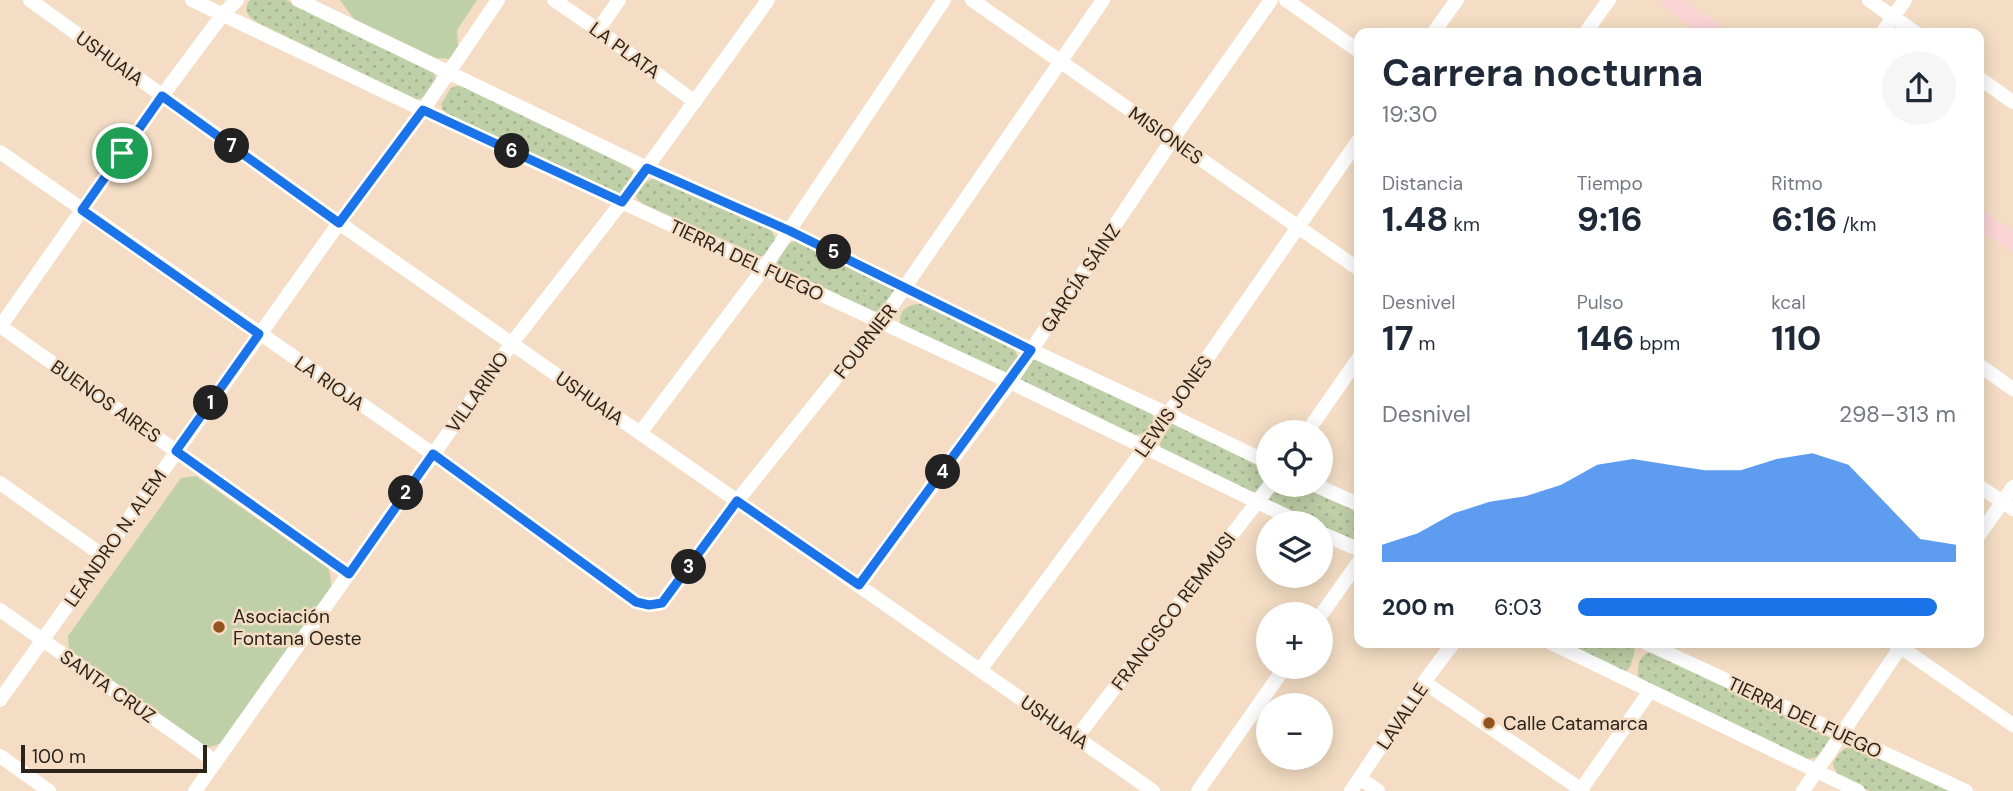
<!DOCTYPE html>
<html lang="es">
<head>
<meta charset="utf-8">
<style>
  body { margin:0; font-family:"DM Sans",sans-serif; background:#f6f6f7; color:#1f2937; height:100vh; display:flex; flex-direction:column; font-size:26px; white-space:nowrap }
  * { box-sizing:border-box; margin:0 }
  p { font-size:23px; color:#747a83 }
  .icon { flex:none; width:38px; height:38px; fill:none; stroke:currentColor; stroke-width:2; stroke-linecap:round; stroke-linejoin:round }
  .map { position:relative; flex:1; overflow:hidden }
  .details { position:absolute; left:1354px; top:28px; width:630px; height:620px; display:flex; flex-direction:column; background:#fff; border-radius:14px; box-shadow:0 4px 18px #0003 }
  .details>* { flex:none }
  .tools { position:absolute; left:1256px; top:420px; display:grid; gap:14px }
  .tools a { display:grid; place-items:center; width:77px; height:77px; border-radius:50%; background:#fff; box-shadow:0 4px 18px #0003; font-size:35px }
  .scale { position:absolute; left:21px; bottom:18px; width:186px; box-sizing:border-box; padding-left:7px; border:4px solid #2c231a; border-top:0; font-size:19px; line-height:24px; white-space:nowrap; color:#2c231a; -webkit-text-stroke:5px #f4ddc4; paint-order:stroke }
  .pin { position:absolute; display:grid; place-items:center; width:60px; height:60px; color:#fff; margin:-30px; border:4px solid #fff; border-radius:50%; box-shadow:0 2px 7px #0007 }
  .km { position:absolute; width:35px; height:35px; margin:-18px; border-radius:50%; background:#222; color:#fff; font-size:19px; line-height:35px; text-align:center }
  .round { display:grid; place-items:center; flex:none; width:74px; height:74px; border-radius:37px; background:#f6f6f7 }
  .headline { display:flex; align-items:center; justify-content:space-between; height:119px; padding:0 28px }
  h1 { font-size:38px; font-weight:700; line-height:52px }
  .metrics { display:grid; grid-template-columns:repeat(3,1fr); gap:10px; height:119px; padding:7px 28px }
  .metrics div { display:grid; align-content:center }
  .metrics b { font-size:35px; font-weight:700 }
  .metrics small { font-size:19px; font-weight:400 }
  .metrics p { font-size:19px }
  .chart { height:196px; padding:14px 28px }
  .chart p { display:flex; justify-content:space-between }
  .chart svg { width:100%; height:126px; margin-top:7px; fill:#1a73e8; opacity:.7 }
  ul { padding:0 28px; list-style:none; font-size:23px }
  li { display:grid; grid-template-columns:112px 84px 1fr; align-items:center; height:52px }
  li i { height:18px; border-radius:9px; background:#1a73e8 }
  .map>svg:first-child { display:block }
</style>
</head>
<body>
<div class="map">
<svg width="2013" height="791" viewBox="0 0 2013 791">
  <defs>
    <pattern id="grass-dots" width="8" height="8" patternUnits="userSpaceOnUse" patternTransform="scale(1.75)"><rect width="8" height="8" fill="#bfcfa7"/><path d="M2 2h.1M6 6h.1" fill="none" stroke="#a4b18f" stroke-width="1.8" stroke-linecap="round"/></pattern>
  </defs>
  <rect width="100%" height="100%" fill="#f4ddc4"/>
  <!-- grass -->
  <path fill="url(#grass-dots)" d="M250,0h36l146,70c10,12 -4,27 -16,30l-161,-79c-8,-6 -12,-12 -5,-21z
    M456,86h8l165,79 4,8c-4,10 -7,19 -17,21l-168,-80 -5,-4 -2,-6 10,-16z
    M652,179l7,1 112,50 5,9 -11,16 -4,1 -118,-52 -5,-4 -2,-4 9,-13z
    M797,240l100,50 -16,21 -7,1 -96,-46 -2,-4 12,-18z
    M916,304h5l93,45 5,10 -8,13 -5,1 -106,-48c-1,-13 4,-18 16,-21z
    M1036,360l115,52c5,7 1,12 -3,19l-14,5 -113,-54 -1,-6 10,-15z
    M1175,423l94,47v15l-14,7 -7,-1 -87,-43 -1,-5 11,-18z
    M1280,485h17l63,28v31l-39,-18v-3h-5l-48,-23z
    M1563,642h66l6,7 -4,16 -4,6h-6z
    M1651,652l176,84 6,5 -3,9 -16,8 -9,1 -167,-79c-1,-12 0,-25 13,-28z
    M1851,746l98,45h-79l-31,-15 -5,-8 -1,-5c5,-9 9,-14 18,-17z"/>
  <!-- park -->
  <path fill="#bfcfa7" d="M340,0h137l-20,30 1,17 -8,12 -14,-1 -82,-39z
    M196,476l133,93 3,20 -109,154 -17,5 -137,-98 -1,-14 113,-158z"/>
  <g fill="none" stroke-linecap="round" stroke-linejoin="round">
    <!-- minor -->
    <path stroke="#fff" stroke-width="14" d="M30,0l309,223 814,568
      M192,0l231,110 587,272 291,141
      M298,0l349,168 143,63 241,119 137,64 101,49
      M554,0l44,30 97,72
      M972,0l388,270
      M1286,0l74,52
      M1869,0l47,33
      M598,30l21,-30
      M1433,33l24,-33
      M1585,33l24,-33
      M1882,33l23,-33
      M1979,78l34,24
      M0,152l433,302 203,148 13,3 13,-2 75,-102 143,-178 223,-323
      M0,326l349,248
      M0,327l162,-231 61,-82 14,-14
      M1979,365l34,24
      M1307,432l53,-76
      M640,433l124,-165 180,-268
      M0,483l102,72
      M1315,485l45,20
      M1979,486l34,23
      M1321,533l39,17
      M1979,535l34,-48
      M859,585l151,-203 162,-242 99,-140
      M0,610l216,152
      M1321,615l39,-55
      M1549,642l309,149
      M1644,642l322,149
      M1893,642l120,83
      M980,670l166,-224 214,-308
      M1424,682l159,109
      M0,700l339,-477 84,-113 75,-110
      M1077,737l193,-252
      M0,756l49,35
      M1360,778l18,13
      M195,791l317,-448 110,-141 146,-202
      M1198,791l87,-124
      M1351,791l73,-109 30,-40
      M1580,791l70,-100
      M1803,791l101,-149"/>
    <!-- major -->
    <path stroke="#fbd4d6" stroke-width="18" d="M1669,0l46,33
      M1979,219l34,23"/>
  </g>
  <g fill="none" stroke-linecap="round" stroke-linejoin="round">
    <!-- route casing -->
    <g stroke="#fff" stroke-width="14">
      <path id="route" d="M162,96l177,127 84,-113 199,92 25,-34 143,63 241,119 -172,235 -122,-84 -75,102 -13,2 -13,-3 -203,-148 -84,120 -173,-123 83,-117 -177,-124z"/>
    </g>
    <!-- route -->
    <use href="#route" stroke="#1a73e8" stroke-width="9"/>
  </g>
  <!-- markers -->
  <g fill="#94541d" stroke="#f4ddc4" stroke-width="2.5">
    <circle cx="219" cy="627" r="7"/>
    <circle cx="1489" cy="723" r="7"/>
  </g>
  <g text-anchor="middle" stroke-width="5" stroke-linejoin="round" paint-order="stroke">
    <!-- street labels -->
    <g font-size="19" fill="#2c231a" stroke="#f4ddc4">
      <text transform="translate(625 50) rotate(36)" y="7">LA PLATA</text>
      <text transform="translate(110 58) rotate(36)" y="7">USHUAIA</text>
      <text transform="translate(1166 135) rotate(35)" y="7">MISIONES</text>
      <text transform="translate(747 260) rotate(25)" y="7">TIERRA DEL FUEGO</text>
      <text transform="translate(1080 278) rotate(-56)" y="7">GARCÍA SÁINZ</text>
      <text transform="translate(865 341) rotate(-52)" y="7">FOURNIER</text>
      <text transform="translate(330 383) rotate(35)" y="7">LA RIOJA</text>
      <text transform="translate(477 392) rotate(-55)" y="7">VILLARINO</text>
      <text transform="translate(590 398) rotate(35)" y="7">USHUAIA</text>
      <text transform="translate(106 401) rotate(35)" y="7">BUENOS AIRES</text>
      <text transform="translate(1173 406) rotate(-55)" y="7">LEWIS JONES</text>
      <text transform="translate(115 538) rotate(-55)" y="7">LEANDRO N. ALEM</text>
      <text transform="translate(1173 611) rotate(-53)" y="7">FRANCISCO REMMUSI</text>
      <text transform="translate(108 686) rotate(35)" y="7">SANTA CRUZ</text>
      <text transform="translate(1402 716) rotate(-56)" y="7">LAVALLE</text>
      <text transform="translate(1805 717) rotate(25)" y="7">TIERRA DEL FUEGO</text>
      <text transform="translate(1055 722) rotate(35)" y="7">USHUAIA</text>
    </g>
    <!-- poi labels -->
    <g font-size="19" fill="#2c231a" stroke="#f4ddc4" text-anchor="start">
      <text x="233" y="623">Asociación<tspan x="233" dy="22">Fontana Oeste</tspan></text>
      <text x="1503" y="730">Calle Catamarca</text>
    </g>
  </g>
</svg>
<div class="tools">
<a><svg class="icon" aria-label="locate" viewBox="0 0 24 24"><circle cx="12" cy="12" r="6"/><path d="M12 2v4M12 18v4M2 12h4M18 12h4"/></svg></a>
<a><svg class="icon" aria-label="layers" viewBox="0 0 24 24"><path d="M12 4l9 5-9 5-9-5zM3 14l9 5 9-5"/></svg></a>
<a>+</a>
<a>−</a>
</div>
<div class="scale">100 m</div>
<div class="pin" style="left:122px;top:153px;background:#1e9e55"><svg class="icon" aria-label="arrive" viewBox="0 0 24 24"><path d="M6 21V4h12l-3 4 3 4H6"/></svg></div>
<b class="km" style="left:211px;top:403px">1</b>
<b class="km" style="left:406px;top:493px">2</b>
<b class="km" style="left:689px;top:567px">3</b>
<b class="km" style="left:943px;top:472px">4</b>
<b class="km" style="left:834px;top:252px">5</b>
<b class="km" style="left:512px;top:151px">6</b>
<b class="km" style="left:232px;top:146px">7</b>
<section class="details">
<div class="headline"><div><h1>Carrera nocturna</h1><p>19:30</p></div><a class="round"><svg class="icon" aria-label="share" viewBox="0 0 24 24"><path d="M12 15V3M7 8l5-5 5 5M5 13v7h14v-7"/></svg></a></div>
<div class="metrics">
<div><p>Distancia</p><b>1.48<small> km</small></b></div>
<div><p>Tiempo</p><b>9:16</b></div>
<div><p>Ritmo</p><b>6:16<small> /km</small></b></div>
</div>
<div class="metrics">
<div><p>Desnivel</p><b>17<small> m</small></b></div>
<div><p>Pulso</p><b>146<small> bpm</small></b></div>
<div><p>kcal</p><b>110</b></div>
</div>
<div class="chart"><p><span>Desnivel</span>298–313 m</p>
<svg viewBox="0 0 160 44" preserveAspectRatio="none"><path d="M0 44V38L10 34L20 27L30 23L40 21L50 17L60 10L70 8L80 10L90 12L100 12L110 8L120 6L130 10L140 23L150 36L160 38V44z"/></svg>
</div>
<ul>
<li><b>200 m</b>6:03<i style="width:95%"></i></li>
</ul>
</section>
</div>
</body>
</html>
